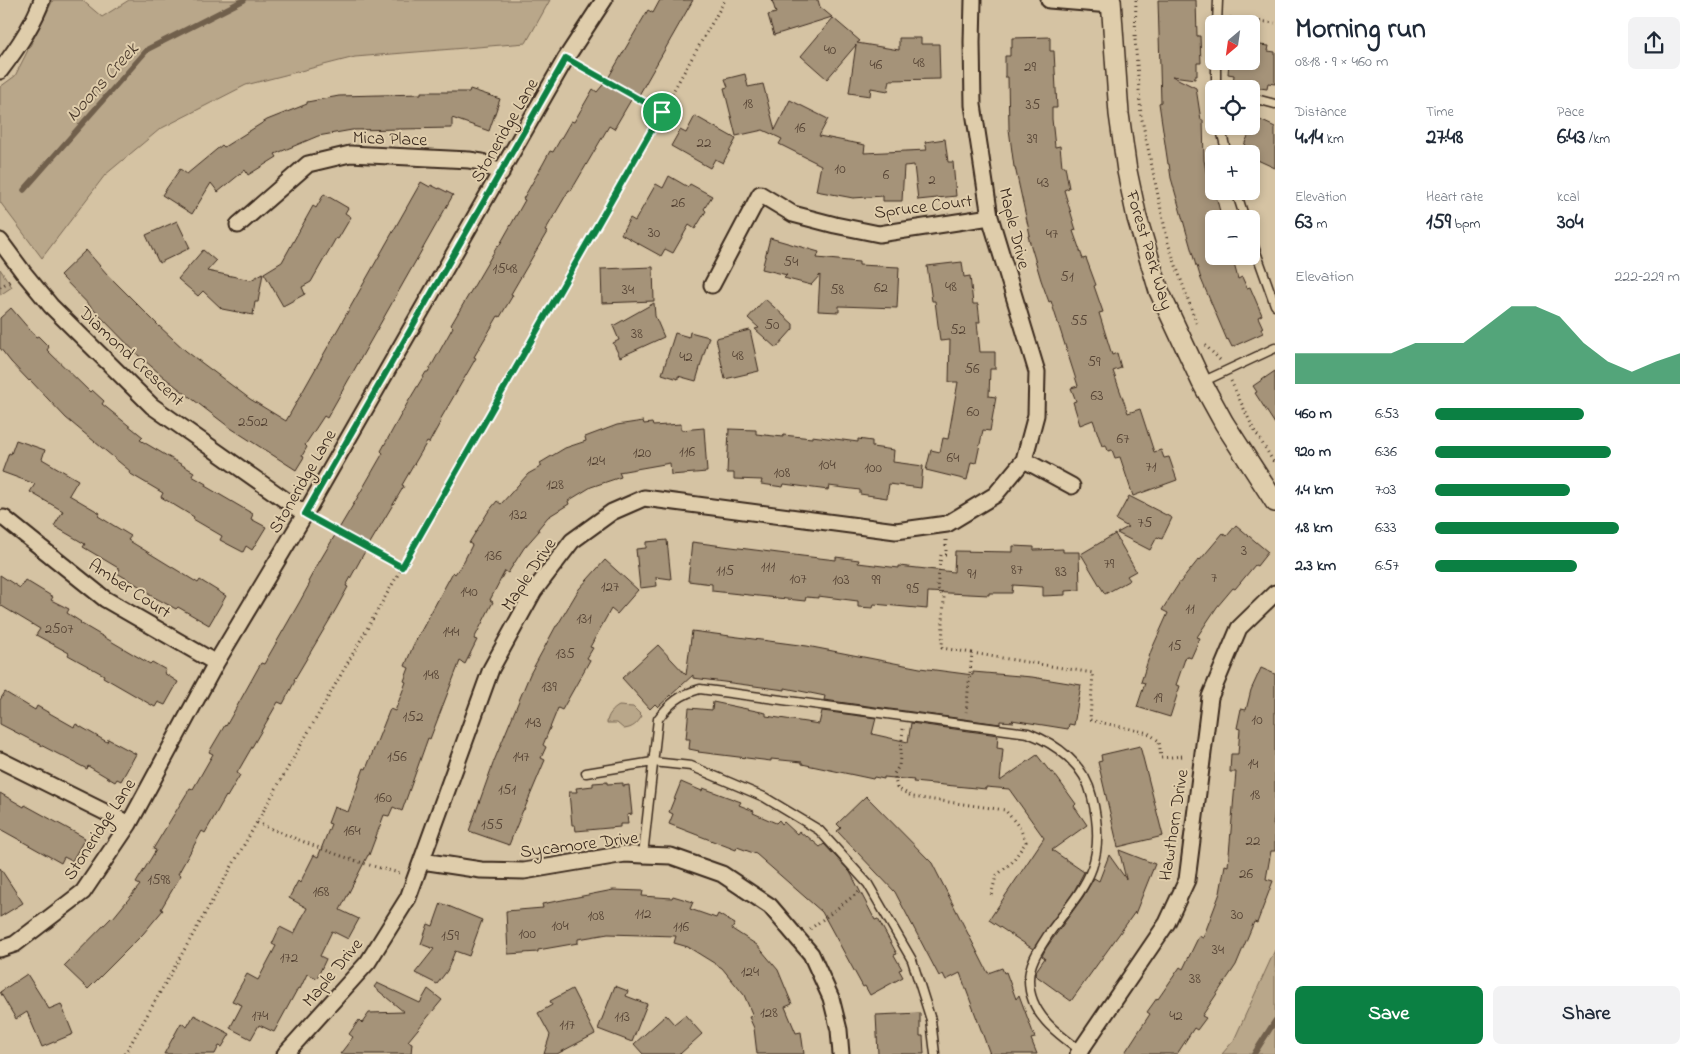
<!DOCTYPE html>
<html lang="en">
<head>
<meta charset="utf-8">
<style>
  body { margin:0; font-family:"Indie Flower",sans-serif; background:#f2f2f3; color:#1f2937; height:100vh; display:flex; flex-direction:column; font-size:19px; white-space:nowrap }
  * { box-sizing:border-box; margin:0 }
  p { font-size:16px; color:#747a83 }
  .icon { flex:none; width:28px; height:28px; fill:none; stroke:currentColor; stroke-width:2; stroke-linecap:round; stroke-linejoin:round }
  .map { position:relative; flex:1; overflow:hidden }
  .details { display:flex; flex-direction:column; background:#fff; width:425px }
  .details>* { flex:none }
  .needle { width:32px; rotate:209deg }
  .tools { position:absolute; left:1205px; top:15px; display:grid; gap:10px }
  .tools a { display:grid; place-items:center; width:55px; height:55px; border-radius:8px; background:#fff; box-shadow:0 2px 8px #0003; font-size:25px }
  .pin { position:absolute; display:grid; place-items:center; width:42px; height:42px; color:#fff; margin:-21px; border:2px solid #fff; border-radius:50%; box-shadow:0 1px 5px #0007 }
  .round { display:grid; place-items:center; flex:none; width:52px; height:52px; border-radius:8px; background:#f2f2f3 }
  .headline { display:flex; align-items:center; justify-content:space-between; height:85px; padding:0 20px }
  h1 { font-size:28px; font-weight:700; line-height:38px }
  .figures { display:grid; grid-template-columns:repeat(3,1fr); gap:8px; height:85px; padding:5px 20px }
  .figures div { display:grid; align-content:center }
  .figures b { font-size:21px; font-weight:700 }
  .figures small { font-size:14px; font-weight:400 }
  .figures p { font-size:14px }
  .chart { height:140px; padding:10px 20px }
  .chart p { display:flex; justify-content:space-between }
  .chart svg { width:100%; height:90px; margin-top:5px; fill:#0b8043; opacity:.7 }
  .cta { display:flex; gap:10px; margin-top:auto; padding:10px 20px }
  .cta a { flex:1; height:58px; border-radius:8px; background:#0b8043; color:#fff; font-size:20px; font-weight:700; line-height:58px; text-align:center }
  .cta a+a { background:#f2f2f3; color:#1f2937 }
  ul { padding:0 20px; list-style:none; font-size:16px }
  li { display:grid; grid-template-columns:80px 60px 1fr; align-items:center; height:38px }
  li i { height:12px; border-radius:6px; background:#0b8043 }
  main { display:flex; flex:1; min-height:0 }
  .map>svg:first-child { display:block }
</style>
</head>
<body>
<main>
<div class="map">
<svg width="1275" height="1054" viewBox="0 0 1275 1054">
  <rect width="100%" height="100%" fill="#d5c3a3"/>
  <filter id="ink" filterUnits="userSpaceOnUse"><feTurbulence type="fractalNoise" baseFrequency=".02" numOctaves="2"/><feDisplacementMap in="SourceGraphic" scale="10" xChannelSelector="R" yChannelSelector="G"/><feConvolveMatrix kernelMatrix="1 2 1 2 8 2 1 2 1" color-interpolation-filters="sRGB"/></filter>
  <g filter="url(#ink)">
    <!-- green -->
    <path fill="#b9a78a" stroke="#7a6854" d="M53,0h29l20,17 27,-17h421l-24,43 -171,14 -109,28 -86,44 -55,46 -63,83 -42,-56v-115l15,-11z
      M0,269l12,18 -12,8z
      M619,706l14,1 9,9c-5,8 -9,12 -18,13l-7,-6h-10c0,-7 6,-14 12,-17z
      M1275,950v104h-53l12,-14z"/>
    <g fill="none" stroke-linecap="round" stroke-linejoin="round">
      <!-- stream -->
      <path stroke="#6f5e4b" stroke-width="5.5" d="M24,190l124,-141 96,-49
        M1254,1054l21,-33"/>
    </g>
    <!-- building -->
    <path fill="#a59379" stroke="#3b2a1e" d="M660,0h33l-54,95 -4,-2 -21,36 -5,-3 -38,65 -2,-1 -24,41 2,1 -36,62 2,1 -13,22 -2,-1 -24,41 2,1 -36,62 1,1 -12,22 -2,-1 -25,43 2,1 -41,69 -17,31 2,1 -12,22 -42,71 1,1 -12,23 -5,-2 -41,71 3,2 -13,22 -1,-1 -21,37 -3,-2 -24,43 3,1 -20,34 2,1 -20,24 -55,55 -24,-23 48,-49 1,1 27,-33 -4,-2 20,-33 -3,-1 37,-61 3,1 20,-35 -4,-2 16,-27 1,1 35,-63 3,1 35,-61 11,-20 -2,-1 7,-13 41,-69 27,-47 -2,-2 27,-49 18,-30h2l25,-45 -2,-2 47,-80 1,1 26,-46 -2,-1 20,-35 7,-13 3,1 18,-31 3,1 19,-33 4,3 10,-12 41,-70 5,3z
      M772,0h46l2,7 12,10 -58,18 -6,-20 8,-2z
      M1158,0h38l1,36h3l1,27h-4v13h-2v3l-23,-3 24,12 5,32h2l1,40 4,22 4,-1 10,38h-8v37h18l6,23 4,-2 5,11 3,-1 12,28 -4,2 5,11h-2l2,5 -31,14 -4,-8 -1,1 -26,-61 -4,-13h-1l-25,-88 -2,-14h-1l-9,-61 2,-1z
      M833,18l27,23 -3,2 42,7v-12h22v6h18l1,35 -50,1 -2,11 -17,-3 -1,8 -21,-3 7,-48 -29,34 -26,-23z
      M1050,37v14h4l3,57h-5v11l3,28 5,-1 2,20h3l4,22 -5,2 12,40 -3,1 10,28 3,-1 10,27 -2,1 9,26 -4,1 13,42 5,-2 4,15 -8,3 15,42 12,-4 14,43 7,-2 3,8 5,-1 8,23 -44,16 -13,-39 -5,1 -3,-8 -4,1 -2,-6 -4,1 -9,-26 -13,5 -7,-23 3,-1 -5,-13 7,-2 -27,-85 -2,1 -8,-22 -13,-44 2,-1 -15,-68h-1l-5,-38 -1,-52h-3v-21h5v-8h2v-10z
      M1251,44l18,2 -1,5 7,1v32l-7,-1 -1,6 -34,-5 1,-9 -6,-1 1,-13h22z
      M745,74l3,13 15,-3 12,46 15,-30 38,19 -9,17 46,9 -1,8 63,-3 -2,-8 20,-3 3,23h5l3,34 -38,4 -4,-35 -10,1 -2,35h-19v-5l-30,2 -37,-7 5,-26 -42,-21 3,-5 -19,-9 -27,6 -12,-48 4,-1 -3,-8z
      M470,89l30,10 -11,32 -37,-13v10l-100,2 -34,6 -43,18 2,3 -29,18 -3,-5 -27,22 -7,-9 -19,31 -30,-19 18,-26 7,5 35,-29 2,2 43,-27 40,-16v-2l32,-6 82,-2v-2h48z
      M695,116l41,23 -13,24 -8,-4 -5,9 -39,-22 9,-16 6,3z
      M1260,120l15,7v41l-24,-11v-3h-3l1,-3 -4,-2 1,-3 -2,-1 10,-22 4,2z
      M669,176l19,11 2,-3 22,12 -8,13 2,2 -11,18 -6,-4 -16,28 -8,-4 -4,7 -40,-22 9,-16 5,3 21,-37 7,4z
      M421,182l9,5 1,-2 8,4v-1l14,7 -126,223 -3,-2 -19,29 2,2 -5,9 2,1 -8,13 -67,-43 -64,-49 -27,-23 -78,-80 26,-25 21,24 52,52 27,25 64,48 36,22z
      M324,194l24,14 -3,5 6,4 -13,22 -2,-1 -25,44 -9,5 3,7 -22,12 -19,-33 18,-11 31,-56 3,2z
      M177,221l13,27 -31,15 -13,-28z
      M770,238l49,14 -2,6 42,4v3l40,2 -2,41 -58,-2v6l-21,-1 2,-36 -9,10 -27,-7 3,-3 -25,-6z
      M203,250l13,11 -9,10 44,9 12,-7 -5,29h-3l-2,13 -31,-6 -19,-18 -5,5 -20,-17z
      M962,262l2,15 6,-1 3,28h5l2,18h-3l3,30h15v17h-5l-1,27 7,1 -6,34 -7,-1 -7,33 -5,-1 -4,18 -41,-10 5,-20 9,2 3,-14 5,1 10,-57h-9l1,-42 -10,1 -5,-40h-3l-5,-35z
      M653,267l1,34 -52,2 -1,-34z
      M765,299l28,25v5l-17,19 -21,-19 4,-1 -11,-10z
      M654,303l1,13 9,21 -44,20 -7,-14 6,-3 -6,-14z
      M11,308l25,29 2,-1 11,11 -2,3 43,42 2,-2 12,11 -2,3 41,33 -3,3 54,32 -2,4 14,8 -1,2 48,28 -2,5 15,8 -14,23 -6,-4 -3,6 -23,-12 2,-4 -29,-17 1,-2 -33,-20 2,-4 -34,-20 1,-2 -64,-53 -36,-38 -1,1 -18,-19 -11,-14v-30z
      M750,330l9,41 -34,8 -9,-41z
      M690,332l19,5 -13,44 -18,-5v3l-16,-5 13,-41 14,4z
      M1275,371v53l-20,-31 2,-1 -4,-6z
      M643,421l1,3 8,-1 1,3 28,-2v6l23,-2 3,44 -36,3 -1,-12 -51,9 2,5 -30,10 -23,14 1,3 -21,13 -10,12 1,2 -15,17 -16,25 -3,-2 -15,29 3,2 -19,37 3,1 -12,24 -5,-3 -30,78 -2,-1 -26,73 -9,-4 -4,9 -5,-1 -15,40h-1l-28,55 19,9 -11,20 -16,-8 -12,25 6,3 -9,19 -10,-4 -7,15 -2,-1 -24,44 -15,-7 -8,14 -21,-11 12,-23 -10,-4 15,-27 11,6 18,-34 -4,-2 8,-17 14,7 13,-26 -18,-10 9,-17 2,2 14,-28 4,2 13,-33 -3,-1 6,-16 14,5 16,-44 2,1 24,-60 5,2 11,-29 -2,-1 5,-13 -4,-2 8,-20 40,-74 2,2 9,-13 8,-16 -3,-2 19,-31 9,-11 4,3 27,-30 14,-8 -2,-3 25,-15 21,-7 -1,-4 32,-12z
      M729,429l27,1v4l27,3v-2l29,3v-2l46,6v-3l14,2v6l22,3 -1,12 30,4 -2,22 -32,-4 -2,14 -27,-4v-4l-31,-4 -1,4 -44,-6 -1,3 -22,-3 1,-4 -28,-1v-6h-7z
      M16,440l29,10 -3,9 36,21 -9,15 31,18 -2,3 33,20 -3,4 70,43 2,-3 26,16 -17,29 -31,-18 -2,2 -28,-15 1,-2 -32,-19 3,-4 -37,-22 2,-3 -31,-18 9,-15 -33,-19 5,-8 -33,-12 7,-19 2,1z
      M1129,496l43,22 -10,21 -5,-2 -7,13 -33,-17 11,-6 -12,-7z
      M1236,525l32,27 -11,14 -2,-1 -20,24 -2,-1 -16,19 -20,30 3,1 -9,20 -5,-2 -10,29 4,1 -10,31 -33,-10 8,-24 -4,-1 10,-31 17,-38 -6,-3 16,-25 21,-26 1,1 23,-27 4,3z
      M1115,534l21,37 -9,5 3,4 -25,14 -24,-40z
      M667,540l4,39 -15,-2 1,9 -17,2 -4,-39 10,-1v-6z
      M692,542l110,14 34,4v-3l23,3 -1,3 41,5v-2l55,6 1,-21 58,1v-6l21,1v3l29,-1v3h16l1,38 -15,1v4l-22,1v-9l-30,-2 -1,8h-23v2l-61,-3 -1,17 -53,-5 -1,4 -15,-1v-6l-40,-5v2l-12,-1 -1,4 -93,-10v-7l-24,-3z
      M605,560l33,30 -21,24 -6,-5 -21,38 3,1 -6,10 3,2 -28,50 -4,-2 -15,37 3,2 -5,11 4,2 -21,50h-1l-14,35 -40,-14 25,-70 36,-87 26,-48h1l22,-37z
      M0,575l20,13 5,-8 28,17 -2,3 18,9 -2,4 14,9 -1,1 70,41 2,-2 14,8 -2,3 14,9 -13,23 -7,-3 -3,5 -52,-30 1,-2 -36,-20 1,-2 -33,-18 4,-6 -40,-24z
      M692,631l115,15 113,22 53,7v-3l59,5 49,8 -7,40 -5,-1 -1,5 -56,-9 2,2 -14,-1v3l-176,-24 1,-4 -40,-8v2l-92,-12v-3l-35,32 -3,-3 -5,5 -28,-31 36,-33 28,30z
      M1261,668l14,6v132l-2,19h2v26h-4l-5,28 7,2 -16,42 -3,-1 -18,43 -34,51 4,2 -9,12 -3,-2 -17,26h-53l26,-40 -3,-2 10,-14 1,1 22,-32 3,2 16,-33 4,2 17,-45 5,-28 3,1 8,-94h-6l1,-18h7l2,-25 -3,-1 4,-19 5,1 5,-20z
      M5,692l30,18 2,-4 37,21 2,-3 31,18 1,-3 28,15 -15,27 -4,-2 -2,3 -27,-16 -1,3 -87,-45v-24z
      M713,702l53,11v3l53,8 3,-13 54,7 -4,16 36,8 3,-19 87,12 -1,13 6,1 -3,32 37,-26 14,18 2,-1 23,32 -2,2 13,19 -35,25 32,22 -1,2 -9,17 -41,58 -44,-29 55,-82 -35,-49 -23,-2v2l-73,-7 1,-2 -30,-3v2l-10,-2 -1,2 -71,-15v-2l-31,-3v2l-73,-9 1,-1 -10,-2 1,-10h-4l3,-31 23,2z
      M1140,746l23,90 -45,11 -20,-85 4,-1 -1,-6z
      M607,782v2l16,-1v3l6,-1 3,29 -5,1 1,9h-8v3l-44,4 -1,-6h-3l-3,-33h8l-1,-4 17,-2v-3z
      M681,782l21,9 1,-3 38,14 -2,3 15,6 -1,2 23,10 3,-3 3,4 2,-2 13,12 2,-3 7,6 1,-1 13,11 4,-3 26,28 25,48 3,-1 19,35 -3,1 8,14 -3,1 4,7 -33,18 -5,-9 -2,1 -41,-75 -66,-58 -19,-7 -1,3 -67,-26 4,-10 -4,-2z
      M0,793l24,14 1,-2 60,33 -13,23 -8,-4 -3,6 -61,-34z
      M866,796l66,67 56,110 14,-5 2,5 2,-1 10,27 3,-4 16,43 -4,1 6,15h-47l-30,-81 -14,7 -3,-6 -4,2 -44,-84 -58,-61 4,-3 -4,-4z
      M1119,850l36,14 -20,50v-2l-64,89 -36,-26 1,-4 9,-13 -3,-2 4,-8 37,-51 11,-19 5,3 10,-26 17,24z
      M0,868l23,35 -23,14z
      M613,890l30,1 -1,5 30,2 1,-2 20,6 -3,7 26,9 2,-4 17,10 -3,5 25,16 21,25 14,34 -7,3 11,26 5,-1 3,22h-47l-3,-26 -5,-11 4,-1 -9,-21 -22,-27 -34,-21 -14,-4 2,-7 -68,-2 -30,5v4l-40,7v2l-30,2 -2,-43 37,-3 -1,-4z
      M441,903l41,17 -13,36 -14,-5 -8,20 -10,13 -22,-11 19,-24 -13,-5 7,-20 5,2z
      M27,974l22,35 12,-5 12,30 -31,13 -15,-35 -11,7 -16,-27z
      M377,983l43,20 8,-14 14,11 -34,41 4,2 -1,11h-71l13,-17 -4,-3 10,-14 3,3 7,-10 35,-1 -30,-25z
      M615,986l13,5 -2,5 21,8 -15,38 -34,-13z
      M572,989l23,45 -38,20h-13l6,-19 -12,-22 14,-8 -2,-4z
      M920,1013v23h3l1,18h-46l-2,-39z
      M194,1015l36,19 -8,13 -3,-1 -4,8h-51l17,-31 6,4z
      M666,1015l8,9 11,-9 17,19 -22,20h-37l-9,-10z"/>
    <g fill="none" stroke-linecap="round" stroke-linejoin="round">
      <!-- service casing -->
      <g stroke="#3b2a1e" stroke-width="11">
        <path id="service" d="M1217,24l1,-24
          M1216,89v-28
          M1251,101l9,-1 15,4
          M1220,126l7,28
          M1236,191l9,28
          M1251,238l24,67
          M1202,382l73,-34
          M586,773l67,-11 38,4 73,31 55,33 49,54 44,76 19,60 4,34
          M643,855l15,-136c12,-16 23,-25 42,-30l328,44c29,11 57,32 64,64 6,24 8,48 0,71 -8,23 -30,47 -44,67 -9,14 -19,28 -19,45 0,33 27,53 51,70"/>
      </g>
      <!-- minor casing -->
      <g stroke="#3b2a1e" stroke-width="19">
        <path id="minor" d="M1049,0l61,5
          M0,71c16,-21 33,-45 42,-71
          M238,225l70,-61 42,-10 119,6 13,2 19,12
          M0,241l23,31 28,34 101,100 153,108
          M712,285l48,-91 33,20 42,11 44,9 111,-17
          M1024,460l48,26
          M4,518l101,81 111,64
          M0,760l129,64
          M422,861l59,9 43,1 101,-17 18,1 28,1 51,18 48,32 41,48 20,44 8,32 2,24
          M0,949l15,-5 68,-52 46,-68 87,-161 89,-149 261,-456 38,-58
          M285,1054l83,-92 40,-64 83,-229 43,-78 38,-50 40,-29 32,-14 252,33 51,-7 48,-29 29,-35 12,-45 1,-43 -47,-155 -17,-112 -1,-63 1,-42
          M1078,1054l89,-131 20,-43 23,-183 29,-69 36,-35"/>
      </g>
      <!-- tertiary casing -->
      <g stroke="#3b2a1e" stroke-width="22">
        <path id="tertiary" d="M1111,0l8,114 8,57 10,47 22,73 43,92 22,40 51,79"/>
      </g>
      <!-- path -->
      <path stroke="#3b2a1e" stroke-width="3" stroke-dasharray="1 4" stroke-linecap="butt" d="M1136,0l-1,39 6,76 27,128 29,82
        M1230,18l45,5
        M579,66l83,46
        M0,287l10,-6
        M1205,345l15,15
        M1231,381l22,47 22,36
        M319,522l82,45
        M946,540v15h-5l-4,33 7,9 -2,51 30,5 -6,59
        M972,653l121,20 -3,47 58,13 11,8 2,17 22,-2
        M903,729l-4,37 -5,8 3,14 16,9 92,13 15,18 6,14 -14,20 -16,14 -5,20
        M257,823c47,19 94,39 143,50
        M810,929l49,-37
        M125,1054l600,-1054"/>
      <!-- service -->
      <use href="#service" stroke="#dfcdab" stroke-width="8"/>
      <!-- minor -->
      <use href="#minor" stroke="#dfcdab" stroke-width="15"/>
      <!-- tertiary -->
      <use href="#tertiary" stroke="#dfcdab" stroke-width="19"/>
    </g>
  </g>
  <g fill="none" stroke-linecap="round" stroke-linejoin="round" filter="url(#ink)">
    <!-- route casing -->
    <g stroke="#fff" stroke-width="10">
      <path id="route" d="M566,58l96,54 -260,455 -97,-53z"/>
    </g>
    <!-- route -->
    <use href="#route" stroke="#0b8043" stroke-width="6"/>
  </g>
  <g text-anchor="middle" stroke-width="4" stroke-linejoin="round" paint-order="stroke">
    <!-- number labels -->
    <g font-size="15" fill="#564435">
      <text x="830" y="54">40</text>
      <text x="919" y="67">48</text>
      <text x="876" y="69">46</text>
      <text x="1030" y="71">29</text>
      <text x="748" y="108">18</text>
      <text x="1033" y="109">35</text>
      <text x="800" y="132">16</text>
      <text x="1032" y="143">39</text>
      <text x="704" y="147">22</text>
      <text x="840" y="173">10</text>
      <text x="886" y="179">6</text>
      <text x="932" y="184">2</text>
      <text x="1043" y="187">43</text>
      <text x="678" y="207">26</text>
      <text x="654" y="237">30</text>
      <text x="1052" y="238">47</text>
      <text x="791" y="266">54</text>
      <text x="505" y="273">1548</text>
      <text x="1067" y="281">51</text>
      <text x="951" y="291">48</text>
      <text x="881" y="292">62</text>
      <text x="628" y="294">34</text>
      <text x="837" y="294">58</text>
      <text x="1079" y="325">55</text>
      <text x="772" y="329">50</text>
      <text x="958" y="334">52</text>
      <text x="637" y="338">38</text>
      <text x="738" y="360">48</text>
      <text x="686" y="361">42</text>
      <text x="1094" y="366">59</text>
      <text x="972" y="373">56</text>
      <text x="1097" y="400">63</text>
      <text x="973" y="416">60</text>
      <text x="253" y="426">2502</text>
      <text x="1123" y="443">67</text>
      <text x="687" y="456">116</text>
      <text x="642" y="457">120</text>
      <text x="953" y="462">64</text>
      <text x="596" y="465">124</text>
      <text x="827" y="469">104</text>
      <text x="1151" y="471">71</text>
      <text x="873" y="472">100</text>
      <text x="782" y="477">108</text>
      <text x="555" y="489">128</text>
      <text x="518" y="519">132</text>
      <text x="1145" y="527">75</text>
      <text x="1244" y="555">3</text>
      <text x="493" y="560">136</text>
      <text x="1109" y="568">79</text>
      <text x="768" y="571">111</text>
      <text x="1017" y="574">87</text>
      <text x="725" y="575">115</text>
      <text x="1061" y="576">83</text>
      <text x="972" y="578">91</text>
      <text x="1214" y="582">7</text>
      <text x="798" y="583">107</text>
      <text x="841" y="584">103</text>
      <text x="876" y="584">99</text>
      <text x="610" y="591">127</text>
      <text x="913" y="593">95</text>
      <text x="469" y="596">140</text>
      <text x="1190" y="613">11</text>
      <text x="584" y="623">131</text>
      <text x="59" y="633">2507</text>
      <text x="451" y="636">144</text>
      <text x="1175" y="650">15</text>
      <text x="565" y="658">135</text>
      <text x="431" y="679">148</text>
      <text x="549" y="691">139</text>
      <text x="1158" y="702">19</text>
      <text x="413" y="721">152</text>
      <text x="1257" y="724">10</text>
      <text x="533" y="727">143</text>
      <text x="397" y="761">156</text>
      <text x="521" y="761">147</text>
      <text x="1253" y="768">14</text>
      <text x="507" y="794">151</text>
      <text x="1255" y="799">18</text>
      <text x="383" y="802">160</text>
      <text x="492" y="829">155</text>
      <text x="352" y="835">164</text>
      <text x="1253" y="845">22</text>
      <text x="1246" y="878">26</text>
      <text x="159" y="884">1598</text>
      <text x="321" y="896">168</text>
      <text x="643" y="918">112</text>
      <text x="1237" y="919">30</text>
      <text x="596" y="920">108</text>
      <text x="560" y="930">104</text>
      <text x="681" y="931">116</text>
      <text x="527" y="938">100</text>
      <text x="450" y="940">159</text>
      <text x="1218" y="954">34</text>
      <text x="289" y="962">172</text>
      <text x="750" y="976">124</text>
      <text x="1195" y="983">38</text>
      <text x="769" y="1017">128</text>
      <text x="260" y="1020">174</text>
      <text x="1176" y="1020">42</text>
      <text x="622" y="1021">113</text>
      <text x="567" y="1029">117</text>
    </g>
    <!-- street labels -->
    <g font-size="18" fill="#3b2a1e" stroke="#dfcdab">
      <text transform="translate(504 130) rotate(-60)" y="6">Stoneridge Lane</text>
      <text transform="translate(390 138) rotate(2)" y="6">Mica Place</text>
      <text transform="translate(923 206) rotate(-7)" y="6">Spruce Court</text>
      <text transform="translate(1015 228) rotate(76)" y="6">Maple Drive</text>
      <text transform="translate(1150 250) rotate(73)" y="6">Forest Park Way</text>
      <text transform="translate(132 356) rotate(43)" y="6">Diamond Crescent</text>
      <text transform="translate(302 481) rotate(-60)" y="6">Stoneridge Lane</text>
      <text transform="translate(528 574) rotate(-56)" y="6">Maple Drive</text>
      <text transform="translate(130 588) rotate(33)" y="6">Amber Court</text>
      <text transform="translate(1173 825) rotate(-81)" y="6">Hawthorn Drive</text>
      <text transform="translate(99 829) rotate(-57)" y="6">Stoneridge Lane</text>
      <text transform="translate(579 844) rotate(-7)" y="6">Sycamore Drive</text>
      <text transform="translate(332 972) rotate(-50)" y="6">Maple Drive</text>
    </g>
    <!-- water labels -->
    <g font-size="19" font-style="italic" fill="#4c3b2d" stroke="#dfcdab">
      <text transform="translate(101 81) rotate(-48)" y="7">Noons Creek</text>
    </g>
  </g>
</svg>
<div class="tools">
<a><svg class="needle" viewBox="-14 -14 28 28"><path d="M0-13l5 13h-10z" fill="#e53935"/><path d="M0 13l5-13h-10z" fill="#747a83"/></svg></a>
<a><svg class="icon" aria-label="locate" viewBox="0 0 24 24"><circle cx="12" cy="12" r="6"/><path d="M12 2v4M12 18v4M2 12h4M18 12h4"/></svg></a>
<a>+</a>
<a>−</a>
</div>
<div class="pin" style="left:662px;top:112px;background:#1e9e55"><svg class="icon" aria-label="arrive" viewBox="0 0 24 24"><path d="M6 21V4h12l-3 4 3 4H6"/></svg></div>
</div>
<section class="details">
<div class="headline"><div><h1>Morning run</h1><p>08:18 · 9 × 460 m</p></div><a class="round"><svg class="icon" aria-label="share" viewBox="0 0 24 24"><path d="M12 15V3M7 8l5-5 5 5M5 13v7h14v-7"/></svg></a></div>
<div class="figures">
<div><p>Distance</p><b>4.14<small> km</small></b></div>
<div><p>Time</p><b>27:48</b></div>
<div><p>Pace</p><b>6:43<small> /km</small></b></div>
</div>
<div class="figures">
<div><p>Elevation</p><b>63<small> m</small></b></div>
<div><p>Heart rate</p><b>159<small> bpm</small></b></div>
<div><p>kcal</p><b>304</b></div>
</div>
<div class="chart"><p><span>Elevation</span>222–229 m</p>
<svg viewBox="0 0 160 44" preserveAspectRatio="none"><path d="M0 44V29L10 29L20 29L30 29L40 29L50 24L60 24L70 24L80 15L90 6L100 6L110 11L120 24L130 33L140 38L150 33L160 29V44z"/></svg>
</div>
<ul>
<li><b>460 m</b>6:53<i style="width:61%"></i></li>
<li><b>920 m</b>6:36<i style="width:72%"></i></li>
<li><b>1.4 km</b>7:03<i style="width:55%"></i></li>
<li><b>1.8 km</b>6:33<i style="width:75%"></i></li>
<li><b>2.3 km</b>6:57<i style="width:58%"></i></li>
</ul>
<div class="cta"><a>Save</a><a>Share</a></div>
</section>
</main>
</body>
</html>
